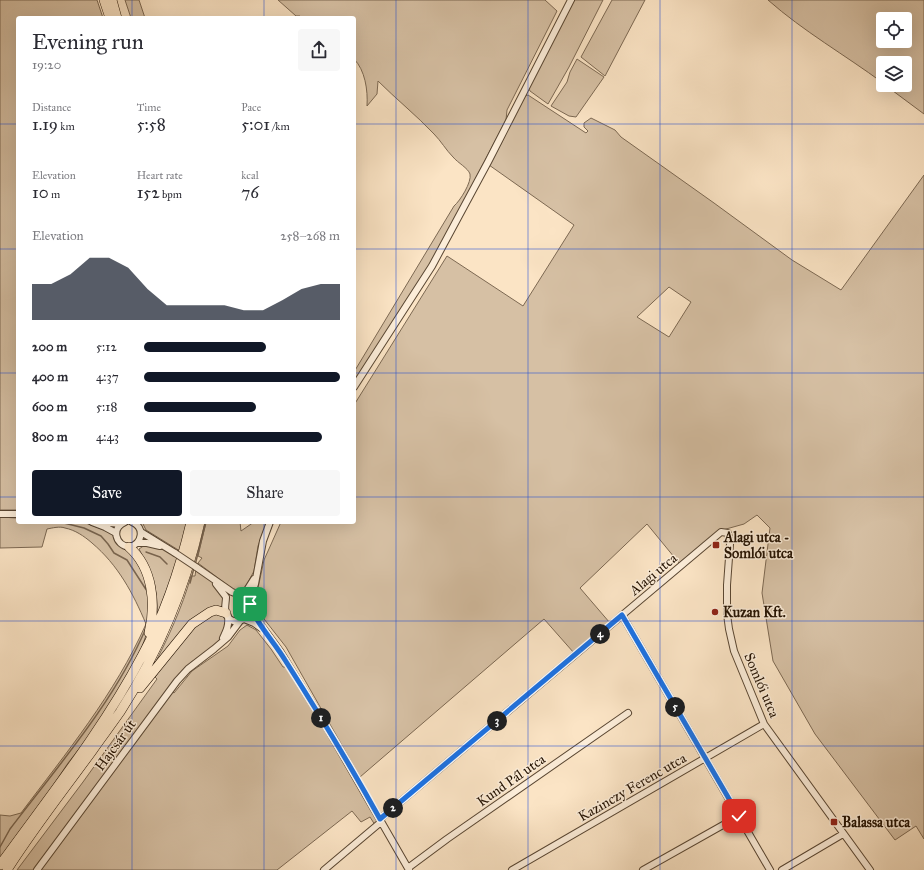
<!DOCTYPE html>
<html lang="en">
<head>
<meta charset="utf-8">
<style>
  body { margin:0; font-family:"IM FELL Great Primer",serif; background:#f7f7f7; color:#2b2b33; height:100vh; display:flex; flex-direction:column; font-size:15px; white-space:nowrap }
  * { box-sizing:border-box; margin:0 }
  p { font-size:13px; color:#7c7c81 }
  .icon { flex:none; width:22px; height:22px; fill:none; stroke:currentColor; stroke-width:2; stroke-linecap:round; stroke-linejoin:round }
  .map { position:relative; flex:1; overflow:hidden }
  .drawer { position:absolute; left:16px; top:16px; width:340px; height:508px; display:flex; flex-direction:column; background:#fff; border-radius:4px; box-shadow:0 4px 16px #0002 }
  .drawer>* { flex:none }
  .tools { position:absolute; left:876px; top:12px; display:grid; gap:8px }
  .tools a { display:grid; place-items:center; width:36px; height:36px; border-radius:4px; background:#fff; box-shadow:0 4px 16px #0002; font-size:20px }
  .pin { position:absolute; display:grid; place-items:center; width:34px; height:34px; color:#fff; margin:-17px; border-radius:8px; box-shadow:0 2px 6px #0006 }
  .km { position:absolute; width:20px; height:20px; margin:-10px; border-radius:50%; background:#222; color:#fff; font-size:11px; line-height:20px; text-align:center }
  .round { display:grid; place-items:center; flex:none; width:42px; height:42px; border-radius:4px; background:#f7f7f7 }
  .overview { display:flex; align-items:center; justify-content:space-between; height:68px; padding:0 16px }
  h1 { font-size:22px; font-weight:600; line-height:30px }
  .figures { display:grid; grid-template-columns:repeat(3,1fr); gap:6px; height:68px; padding:4px 16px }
  .figures div { display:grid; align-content:center }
  .figures b { font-size:17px; font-weight:600 }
  .figures small { font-size:11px; font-weight:400 }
  .figures p { font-size:11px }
  .chart { height:112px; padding:8px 16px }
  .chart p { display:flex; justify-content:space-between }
  .chart svg { width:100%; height:72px; margin-top:4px; fill:#111827; opacity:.7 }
  .cta { display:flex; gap:8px; margin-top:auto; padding:8px 16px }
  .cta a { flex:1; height:46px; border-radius:4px; background:#111827; color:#fff; font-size:16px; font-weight:600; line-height:46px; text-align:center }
  .cta a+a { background:#f7f7f7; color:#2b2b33 }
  ul { padding:0 16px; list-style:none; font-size:13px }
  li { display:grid; grid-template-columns:64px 48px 1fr; align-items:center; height:30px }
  li i { height:10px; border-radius:5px; background:#111827 }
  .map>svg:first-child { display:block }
</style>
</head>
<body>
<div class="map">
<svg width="924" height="870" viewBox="0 0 924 870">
  <rect width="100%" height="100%" fill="#fbe4c5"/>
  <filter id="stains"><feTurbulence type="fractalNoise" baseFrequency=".005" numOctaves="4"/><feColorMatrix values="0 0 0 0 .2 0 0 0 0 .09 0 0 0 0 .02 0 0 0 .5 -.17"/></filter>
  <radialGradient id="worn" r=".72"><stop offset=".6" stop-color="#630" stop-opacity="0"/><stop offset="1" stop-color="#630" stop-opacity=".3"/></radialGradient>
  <!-- green -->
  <path fill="#d6c0a4" stroke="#7c6852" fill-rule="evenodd" d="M0,0h97l6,18h-85v492h-18z
    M125,0h14l6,18h-14z
    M278,0h267l12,11 -50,99 -1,10 -76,146 -76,119v-13l100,-166c6,-5 18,-24 16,-32 -2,-6 -12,-11 -17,-17 -7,-7 -12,-16 -19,-23 -18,-19 -38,-35 -56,-53l-1,13 -10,12c1,-16 -2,-36 -13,-47v-41h-52l-2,-2h-4z
    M574,0h29l-34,67 -21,37 -18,-13 -2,-4z
    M612,0h33l-40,76 -24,-19z
    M768,0h156v114l-39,-29h20v-22h-22v20c-38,-28 -80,-52 -115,-83zM883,19h22v22h-22z
    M577,59l27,18 -28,40 -7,-1 -18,-10 16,-24 3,-10z
    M528,95l58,38 2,-2 -4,-4v-4l7,-5 24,12 6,7 93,66 78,57 49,30 83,-115v664l-8,-13 -21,14 -80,-106 -42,-73 -11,-68 8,-65 -13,-13 -13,9 -25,7 -40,32 -32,-39 -67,64 30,35 -36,30 -30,-34 -184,158 -74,-130 -29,-37 -2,-13 3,-9 6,-28 17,-38h73v-117l93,-149 76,50 51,-81 -85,-60 12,-21 21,-44 3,-4zM669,287l22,15 -22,35 -32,-20z
    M0,517l17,1 1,4h65l29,11c4,11 8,15 19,18l17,32 1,44 -10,28 -42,71 -29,37 -26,39 -42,60v-47l10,1 11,-3c45,-60 94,-119 125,-189 -13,-31 -28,-59 -54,-81 -8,-7 -17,-13 -27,-15 -5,-2 -13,0 -18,1l-5,18 -42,1z
    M142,522h45l-7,29 -34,-21z
    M206,522h34l1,9 13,-9h13l-9,24 -4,25 -9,17 -3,2h-8l-36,-27 4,-5 -4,-2z
    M145,545l17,3 16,10 -23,66c1,-6 3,-13 2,-19 0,-20 -9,-38 -18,-56z
    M196,569l13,10 15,15 -1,12 -8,2 -62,59c15,-29 29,-59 38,-91h4z
    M218,613c2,1 4,2 6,3 9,7 -5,27 -12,32 -8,6 -16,10 -23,16 -8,7 -14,17 -20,25l5,4 18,-22 36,-25 12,-16 7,-5 9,5 15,19 12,18h4l91,153 -3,5 -5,-8 -9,5 -9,-11 -75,59h-260l66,-88 74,-103 -2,-2c15,-21 37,-56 63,-64z"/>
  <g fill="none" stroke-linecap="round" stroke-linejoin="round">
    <!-- stream -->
    <path stroke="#79644e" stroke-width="1.5" d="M60,522l24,6 17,8 7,8 6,9 13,7 20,31
      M146,552l14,5 7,7
      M195,565l11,-43
      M190,583l4,-15
      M0,847l10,-18c48,-63 105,-128 136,-201"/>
    <!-- minor casing -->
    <g stroke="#594632" stroke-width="8">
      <path id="minor" d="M354,387l78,-121 56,-104 83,-162
        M0,514h18
        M92,522l13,5 11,6
        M100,522l21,2
        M125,522c-14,6 -10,23 4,25 14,-3 16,-20 3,-25
        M141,532l34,21
        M138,543h9l13,3
        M196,567l36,25 13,5 4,4 4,13 27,37 49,80 80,139
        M216,584l10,13c0,6 -2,11 0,17 6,13 22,7 25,-5
        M240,595l7,-5 7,-11
        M249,601l6,-17 8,-43 7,-19
        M622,615l148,255
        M244,619l10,4 7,5
        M223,638c4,-8 6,-13 5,-22
        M380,819l341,-287 7,1 2,11 -3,41v29l2,15 5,22 30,73 106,146
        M408,868l39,-29 181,-126
        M37,870l140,-189 11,-12 26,-20 14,-12 12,-16
        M324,870l57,-48
        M512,870l252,-146
        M643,870l96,-54
        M782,870l61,-36"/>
    </g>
    <!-- highway casing -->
    <g stroke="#231101" stroke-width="10">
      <path id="highway" d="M104,0l6,18
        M112,0l5,18
        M129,547c24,21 27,57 20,86
        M140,688l52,-64 18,-12 6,-2 10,3
        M0,865c49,-68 103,-135 142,-209 23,-42 38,-87 49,-134
        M7,870c26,-41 56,-79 85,-119 9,-13 19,-26 28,-39 38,-59 65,-122 80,-190"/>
    </g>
    <!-- minor -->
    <use href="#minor" stroke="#fcedd9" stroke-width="6"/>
    <!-- highway -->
    <use href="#highway" stroke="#fbe4c5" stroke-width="9"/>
    <!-- minor-bridge casing -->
    <g stroke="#594632" stroke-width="8" stroke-linecap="butt">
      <path id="minor-bridge" d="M175,553l21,14"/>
    </g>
    <!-- minor-bridge -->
    <use href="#minor-bridge" stroke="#fcedd9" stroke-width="6"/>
  </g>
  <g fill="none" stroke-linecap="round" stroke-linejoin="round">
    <!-- route casing -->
    <g stroke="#fff" stroke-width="8">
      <path id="route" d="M250,604c5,18 25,39 35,56 33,52 65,105 95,159l242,-204 117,201"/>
    </g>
    <!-- route -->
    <use href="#route" stroke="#1a73e8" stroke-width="5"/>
  </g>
  <!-- grid -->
  <path fill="none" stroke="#1d4ed8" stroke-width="1" stroke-opacity="0.55" d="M132,0v18M264,0v18M396,0v870M528,0v870M660,0v870M792,0v870M0,124h18M354,124h570M0,249h18M354,249h570M0,373h18M354,373h570M0,497h18M354,497h570M132,522v348M264,522v348M0,621h924M0,746h924"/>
  <!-- markers -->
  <g fill="#8f2418" stroke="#fcedd9" stroke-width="1.5">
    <rect x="712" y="541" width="8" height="8" rx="2"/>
    <circle cx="715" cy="612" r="4"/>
    <rect x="830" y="818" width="8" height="8" rx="2"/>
  </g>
  <g text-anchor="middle" stroke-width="3" stroke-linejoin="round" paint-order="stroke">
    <!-- poi labels -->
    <g font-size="14" font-weight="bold" fill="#231101" stroke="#fcedd9" text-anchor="start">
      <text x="724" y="542">Alagi utca -<tspan x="724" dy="16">Somlói utca</tspan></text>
      <text x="723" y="617">Kuzan Kft.</text>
      <text x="842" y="827">Balassa utca</text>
    </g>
    <!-- street labels -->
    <g font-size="14" fill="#231101" stroke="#fcedd9">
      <text transform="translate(653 574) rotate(-40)" y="5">Alagi utca</text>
      <text transform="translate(762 685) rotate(67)" y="5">Somlói utca</text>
      <text transform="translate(115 745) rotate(-54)" y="5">Hajcsár út</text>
      <text transform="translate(511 780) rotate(-35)" y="5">Kund Pál utca</text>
      <text transform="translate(632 787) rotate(-30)" y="5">Kazinczy Ferenc utca</text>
    </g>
  </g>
  <rect width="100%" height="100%" filter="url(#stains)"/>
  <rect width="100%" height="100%" fill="url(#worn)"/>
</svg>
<div class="tools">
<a><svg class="icon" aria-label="locate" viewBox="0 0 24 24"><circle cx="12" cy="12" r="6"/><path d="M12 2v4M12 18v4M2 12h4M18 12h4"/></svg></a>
<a><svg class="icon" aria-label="layers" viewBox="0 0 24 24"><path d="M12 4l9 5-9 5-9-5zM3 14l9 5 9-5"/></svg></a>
</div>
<div class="pin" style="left:250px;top:604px;background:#1e9e55"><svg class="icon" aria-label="arrive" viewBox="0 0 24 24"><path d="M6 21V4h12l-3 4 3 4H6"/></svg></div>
<div class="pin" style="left:739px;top:816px;background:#d93025"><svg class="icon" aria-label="check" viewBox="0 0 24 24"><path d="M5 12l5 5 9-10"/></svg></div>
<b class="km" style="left:321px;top:718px">1</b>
<b class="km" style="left:393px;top:808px">2</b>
<b class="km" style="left:497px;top:721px">3</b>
<b class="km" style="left:600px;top:634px">4</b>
<b class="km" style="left:675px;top:707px">5</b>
<section class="drawer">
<div class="overview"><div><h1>Evening run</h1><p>19:20</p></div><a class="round"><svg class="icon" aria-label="share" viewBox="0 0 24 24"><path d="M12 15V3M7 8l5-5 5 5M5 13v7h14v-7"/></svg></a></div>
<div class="figures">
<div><p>Distance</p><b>1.19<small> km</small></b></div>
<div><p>Time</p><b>5:58</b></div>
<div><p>Pace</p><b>5:01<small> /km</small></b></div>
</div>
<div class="figures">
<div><p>Elevation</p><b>10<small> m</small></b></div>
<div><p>Heart rate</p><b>152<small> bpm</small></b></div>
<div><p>kcal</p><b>76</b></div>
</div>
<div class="chart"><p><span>Elevation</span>258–268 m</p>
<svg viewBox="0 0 160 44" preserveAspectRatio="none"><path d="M0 44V22L10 22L20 16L30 6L40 6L50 12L60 25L70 35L80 35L90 35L100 35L110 38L120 38L130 32L140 25L150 22L160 22V44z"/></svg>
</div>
<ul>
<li><b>200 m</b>5:12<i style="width:62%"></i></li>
<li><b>400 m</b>4:37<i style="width:100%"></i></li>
<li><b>600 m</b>5:18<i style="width:57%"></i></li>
<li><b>800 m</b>4:43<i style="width:91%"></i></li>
</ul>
<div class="cta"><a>Save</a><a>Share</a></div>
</section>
</div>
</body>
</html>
